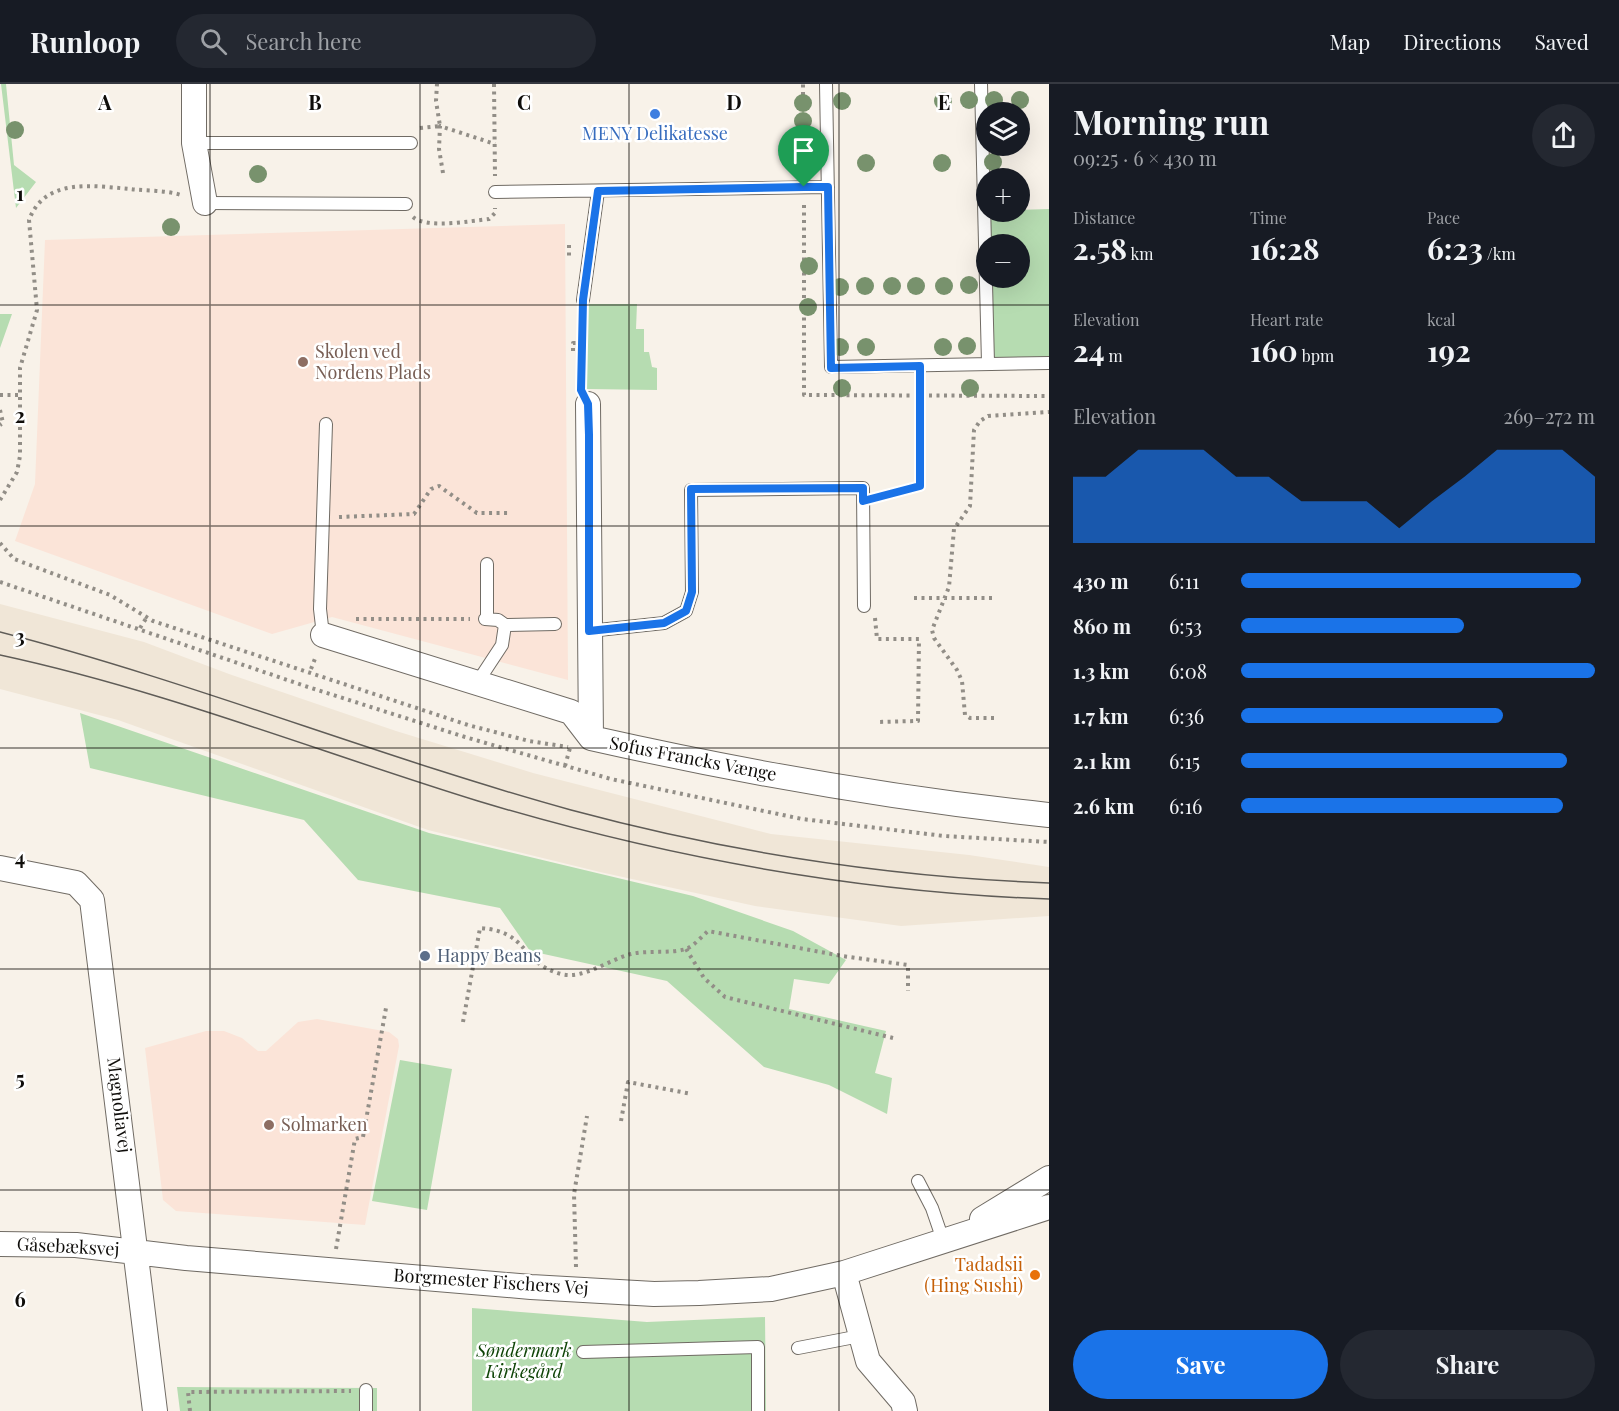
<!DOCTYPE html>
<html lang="en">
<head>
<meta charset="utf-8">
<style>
  body { margin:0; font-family:"Playfair Display",serif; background:#242831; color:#f1f3f6; height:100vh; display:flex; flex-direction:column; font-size:22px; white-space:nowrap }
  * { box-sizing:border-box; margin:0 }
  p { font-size:20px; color:#9ea1a6 }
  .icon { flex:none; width:33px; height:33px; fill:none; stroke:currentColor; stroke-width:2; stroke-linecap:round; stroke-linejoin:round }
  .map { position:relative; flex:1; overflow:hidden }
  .side { display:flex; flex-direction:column; background:#171b24; width:570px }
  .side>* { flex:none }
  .tools { position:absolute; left:976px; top:18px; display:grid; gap:12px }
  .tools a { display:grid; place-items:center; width:54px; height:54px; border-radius:50%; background:#171b24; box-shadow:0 6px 24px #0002; font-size:30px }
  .pin { position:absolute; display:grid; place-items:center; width:51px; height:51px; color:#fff; margin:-62px -26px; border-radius:50% 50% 50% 0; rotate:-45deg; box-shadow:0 0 6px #0007 }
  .pin .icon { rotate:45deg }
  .round { display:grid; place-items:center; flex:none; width:63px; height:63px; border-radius:32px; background:#242831 }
  .head { display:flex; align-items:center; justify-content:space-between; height:102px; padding:0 24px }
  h1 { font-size:33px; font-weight:700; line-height:45px }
  .figures { display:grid; grid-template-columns:repeat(3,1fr); gap:9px; height:102px; padding:6px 24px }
  .figures div { display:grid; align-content:center }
  .figures b { font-size:30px; font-weight:700 }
  .figures small { font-size:16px; font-weight:400 }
  .figures p { font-size:16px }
  .chart { height:168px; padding:12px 24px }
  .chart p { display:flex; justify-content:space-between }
  .chart svg { width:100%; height:108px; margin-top:6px; fill:#1a73e8; opacity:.7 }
  .primary-button { display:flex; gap:12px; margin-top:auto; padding:12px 24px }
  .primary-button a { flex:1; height:69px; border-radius:36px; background:#1a73e8; color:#fff; font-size:24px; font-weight:700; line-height:69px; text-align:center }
  .primary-button a+a { background:#242831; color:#f1f3f6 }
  ul { padding:0 24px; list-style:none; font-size:20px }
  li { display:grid; grid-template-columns:96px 72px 1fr; align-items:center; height:45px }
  li i { height:15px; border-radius:8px; background:#1a73e8 }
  header { display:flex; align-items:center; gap:36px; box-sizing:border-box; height:84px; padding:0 30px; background:#171b24; border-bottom:2px solid #363941 }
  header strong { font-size:28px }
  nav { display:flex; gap:33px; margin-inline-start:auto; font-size:21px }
  .search { width:420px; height:54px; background:#242831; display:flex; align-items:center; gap:15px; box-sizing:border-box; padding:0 21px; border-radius:33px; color:#9ea1a6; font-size:22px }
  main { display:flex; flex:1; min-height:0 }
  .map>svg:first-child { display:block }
</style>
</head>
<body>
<header>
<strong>Runloop</strong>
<div class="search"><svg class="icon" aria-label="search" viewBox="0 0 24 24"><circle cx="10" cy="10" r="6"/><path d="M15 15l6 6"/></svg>Search here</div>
<nav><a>Map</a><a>Directions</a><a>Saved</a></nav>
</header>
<main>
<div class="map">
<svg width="1049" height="1327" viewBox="0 0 1049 1327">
  <rect width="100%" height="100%" fill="#f8f2e9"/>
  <!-- built -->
  <path fill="#f0e6d7" d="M0,520l144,38 85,32 167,57 137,42 238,61 198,21 80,12v49l-148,10 -146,-20 -155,-34 -172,-42 -310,-110 -118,-31z"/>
  <!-- education -->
  <path fill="#fbe4d8" d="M565,140l3,456 -236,-63 -60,17 -257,-93 20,-57 10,-244z
    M317,935l72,13 9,7 1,7 -34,179 -189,-14 -13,-11 -18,-152 61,-17h18l18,7 16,13h8l32,-29z"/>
  <!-- green -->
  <path fill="#b6dcb1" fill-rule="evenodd" d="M1,0h5l8,81 22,17 -20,26z
    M1049,125v152l-61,2 -4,-152zM987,160h33v34h-33z
    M587,220h50l-1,25h8v23h5l3,15 5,1v22l-70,-1z
    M0,230h12l-12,34z
    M80,629l349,120 264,63 100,35 53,29 -17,24 -35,-5 -5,30 97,22 -11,42 17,5 -5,36 -58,-29 -65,-18 -97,-86 -137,-30 -30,-43 -142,-28 -54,-60 -214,-52z
    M400,976l52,9 -25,141 -55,-9z
    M472,1224l175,14 118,-5 1,94h-294z
    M177,1303l200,1v23h-197z"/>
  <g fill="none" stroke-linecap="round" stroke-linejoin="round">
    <!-- service casing -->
    <g stroke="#706b64" stroke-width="14">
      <path id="service" d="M826,0l5,283 218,-4
        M981,0l7,279
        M194,59h217
        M495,108l333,-5
        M205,119l201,1
        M583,216l15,-109
        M487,535v-55
        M505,541l50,-1
        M589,547l75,-8 22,-12 6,-19 -1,-102 172,-2 1,118
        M323,551l-3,-26 6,-185
        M477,599l25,-38 3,-20 -7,-5 -13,-1
        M918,1097l14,27 11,32
        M798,1264l62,-12
        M583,1268l175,-5v64
        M366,1306v21"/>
    </g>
    <!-- minor casing -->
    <g stroke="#706b64" stroke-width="26">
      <path id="minor" d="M194,0v59l11,60
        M588,320l3,334
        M323,551l248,77 20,26c151,34 304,61 458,77
        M0,784l76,15 16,17 63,511
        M982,1135l67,-41
        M0,1160l76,1 110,13 345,29 123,7 45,-1 72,-4 73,-16 205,-66
        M844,1189l24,88 35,41 2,9"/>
    </g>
    <!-- path -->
    <path stroke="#928e87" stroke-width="4" stroke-dasharray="3 4.5" stroke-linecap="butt" d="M494,0l1,92
      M420,44l20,-2 -4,-25 1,-17
      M803,86v-86
      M443,89l-4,-24 1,-23 55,18
      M804,121v190l245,1
      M413,133c14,12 57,4 76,2l6,-6v-5
      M569,161v12
      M573,267v-8h9
      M582,299v-67
      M0,311h20
      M0,326l3,13 -3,2
      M880,412l40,-10v-104
      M0,416l17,-28 3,-16v-88l17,-58 -8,-90c16,-43 64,-34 101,-31 16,2 35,1 51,6
      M339,433l75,-3 17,-25 8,-3 38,27h32
      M0,459l14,16 96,36 43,26 315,104 61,16 39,6
      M0,498l305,104 160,51 146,42 191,40 142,17 105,6
      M914,514h81
      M875,534l2,21h42l-1,82 -42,1
      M356,535h114
      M140,544l7,-11
      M311,585l5,-13
      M994,634h-24l-5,-3 -3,-34 -5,-11 -23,-32 -2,-8 17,-43 5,-58 16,-23 4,-76 6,-9 8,-5 61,-4
      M565,682l5,-18
      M686,865l18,29 21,19 168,41
      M463,938l17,-94c49,3 40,35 81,46 22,6 49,-15 70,-20 17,-4 38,0 55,-5 8,-3 15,-12 22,-18l134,25 66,9v26
      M621,1037l7,-39 64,12
      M336,1165l19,-110 8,-2 23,-129
      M576,1183l-2,-73 13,-78
      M190,1327l-2,-19 163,-1"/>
    <!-- service -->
    <use href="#service" stroke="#fff" stroke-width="12"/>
    <!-- minor -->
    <use href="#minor" stroke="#fff" stroke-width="24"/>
    <!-- tram -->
    <path stroke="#5f5c57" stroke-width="1.5" d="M0,548c193,50 379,125 571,178 156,42 317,67 478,73
      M0,571c163,35 319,97 478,146 186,56 377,91 571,98"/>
  </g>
  <!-- trees -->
  <g fill="#78926d">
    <circle cx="969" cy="16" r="9"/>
    <circle cx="994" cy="16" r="9"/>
    <circle cx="1020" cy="16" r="9"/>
    <circle cx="842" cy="17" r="9"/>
    <circle cx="943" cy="17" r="9"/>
    <circle cx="803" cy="19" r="9"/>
    <circle cx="803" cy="37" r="9"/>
    <circle cx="15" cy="46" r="9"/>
    <circle cx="993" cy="78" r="9"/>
    <circle cx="866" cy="79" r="9"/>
    <circle cx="942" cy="79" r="9"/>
    <circle cx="258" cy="90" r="9"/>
    <circle cx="171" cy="143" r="9"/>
    <circle cx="809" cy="182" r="9"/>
    <circle cx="969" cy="201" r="9"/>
    <circle cx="865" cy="202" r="9"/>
    <circle cx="892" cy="202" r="9"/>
    <circle cx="916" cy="202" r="9"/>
    <circle cx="944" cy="202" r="9"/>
    <circle cx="840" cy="203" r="9"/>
    <circle cx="808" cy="223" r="9"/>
    <circle cx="967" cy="262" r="9"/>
    <circle cx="840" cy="263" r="9"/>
    <circle cx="866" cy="263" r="9"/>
    <circle cx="943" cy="263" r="9"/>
    <circle cx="842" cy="304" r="9"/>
    <circle cx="970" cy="304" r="9"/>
  </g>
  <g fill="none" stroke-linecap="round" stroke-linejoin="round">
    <!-- route casing -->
    <g stroke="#fff" stroke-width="12">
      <path id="route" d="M804,103h24l3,181 89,-2v120l-57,15v-13l-172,1 1,103 -6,19 -22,12 -75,8v-196l-1,-31 -7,-14 2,-90 15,-109z"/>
    </g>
    <!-- route -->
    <use href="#route" stroke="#1a73e8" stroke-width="8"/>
  </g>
  <!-- grid -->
  <path fill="none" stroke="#0f0d0a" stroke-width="1.5" stroke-opacity="0.55" d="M210,0v1327M420,0v1327M629,0v1327M839,0v1327M0,221h1049M0,442h1049M0,664h1049M0,885h1049M0,1106h1049"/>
  <!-- markers -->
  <circle fill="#3f7fe0" stroke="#fff" stroke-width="2" cx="655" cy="30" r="6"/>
  <g fill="#8d6e63" stroke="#fff" stroke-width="2">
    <circle cx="303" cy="278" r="6"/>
    <circle cx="269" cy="1041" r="6"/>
  </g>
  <circle fill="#5c6f8a" stroke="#fff" stroke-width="2" cx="425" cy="872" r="6"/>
  <circle fill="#e8710a" stroke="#fff" stroke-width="2" cx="1035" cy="1191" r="6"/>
  <g text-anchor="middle" stroke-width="5" stroke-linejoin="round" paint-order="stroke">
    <!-- shop labels -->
    <g font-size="18" fill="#366cbe" stroke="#fff">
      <text x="655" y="56">MENY Delikatesse</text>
    </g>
    <!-- education labels -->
    <g font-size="18" fill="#785e54" stroke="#fff" text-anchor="start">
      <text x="315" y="274">Skolen ved<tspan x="315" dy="21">Nordens Plads</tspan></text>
      <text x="281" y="1047">Solmarken</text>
    </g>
    <!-- street labels -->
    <g font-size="18" fill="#0f0d0a" stroke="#fff">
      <text transform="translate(693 675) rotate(11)" y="6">Sofus Francks Vænge</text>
      <text transform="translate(119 1021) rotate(83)" y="6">Magnoliavej</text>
      <text transform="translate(68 1163) rotate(3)" y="6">Gåsebæksvej</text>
      <text transform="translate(491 1198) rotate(4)" y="6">Borgmester Fischers Vej</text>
    </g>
    <!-- service labels -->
    <g font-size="18" fill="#4e5e75" stroke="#fff" text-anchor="start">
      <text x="437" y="878">Happy Beans</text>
    </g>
    <!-- food labels -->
    <g font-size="18" fill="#c56008" stroke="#fff" text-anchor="end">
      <text x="1023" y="1187">Tadadsii<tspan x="1023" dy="21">(Hing Sushi)</tspan></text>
    </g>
    <!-- park labels -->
    <g font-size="18" font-style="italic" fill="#0f4407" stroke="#fff">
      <text x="524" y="1273">Søndermark<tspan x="524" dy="21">Kirkegård</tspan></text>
    </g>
  </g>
  <g font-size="20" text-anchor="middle" font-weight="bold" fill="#0f0d0a" stroke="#fff" stroke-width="5" stroke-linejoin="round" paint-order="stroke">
    <text x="105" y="26">A</text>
    <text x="315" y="26">B</text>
    <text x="524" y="26">C</text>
    <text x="734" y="26">D</text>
    <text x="944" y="26">E</text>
    <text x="20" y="117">1</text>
    <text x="20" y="339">2</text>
    <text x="20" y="560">3</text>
    <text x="20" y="781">4</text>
    <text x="20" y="1002">5</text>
    <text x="20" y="1223">6</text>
  </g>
</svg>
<div class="tools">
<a><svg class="icon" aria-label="layers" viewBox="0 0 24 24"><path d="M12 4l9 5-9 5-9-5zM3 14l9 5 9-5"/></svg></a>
<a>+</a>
<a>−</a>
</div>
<div class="pin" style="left:804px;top:103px;background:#1e9e55"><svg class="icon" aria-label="arrive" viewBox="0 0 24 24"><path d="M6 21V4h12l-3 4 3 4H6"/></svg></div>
</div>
<section class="side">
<div class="head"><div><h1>Morning run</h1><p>09:25 · 6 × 430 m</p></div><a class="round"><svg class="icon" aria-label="share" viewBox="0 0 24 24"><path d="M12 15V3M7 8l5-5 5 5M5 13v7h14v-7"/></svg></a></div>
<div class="figures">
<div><p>Distance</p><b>2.58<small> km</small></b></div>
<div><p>Time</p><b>16:28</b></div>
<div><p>Pace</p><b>6:23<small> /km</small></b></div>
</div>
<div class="figures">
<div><p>Elevation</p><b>24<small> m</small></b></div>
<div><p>Heart rate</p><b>160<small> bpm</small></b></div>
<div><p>kcal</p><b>192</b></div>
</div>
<div class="chart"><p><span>Elevation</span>269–272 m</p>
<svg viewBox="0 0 160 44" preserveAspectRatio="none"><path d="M0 44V17L10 17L20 6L30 6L40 6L50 17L60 17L70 27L80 27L90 27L100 38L110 27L120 17L130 6L140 6L150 6L160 17V44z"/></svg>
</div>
<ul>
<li><b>430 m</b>6:11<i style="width:96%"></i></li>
<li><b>860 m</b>6:53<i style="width:63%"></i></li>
<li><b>1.3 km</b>6:08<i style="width:100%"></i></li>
<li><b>1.7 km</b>6:36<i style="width:74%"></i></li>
<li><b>2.1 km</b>6:15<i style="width:92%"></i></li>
<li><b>2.6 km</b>6:16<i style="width:91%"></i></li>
</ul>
<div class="primary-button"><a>Save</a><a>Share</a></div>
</section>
</main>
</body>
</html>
